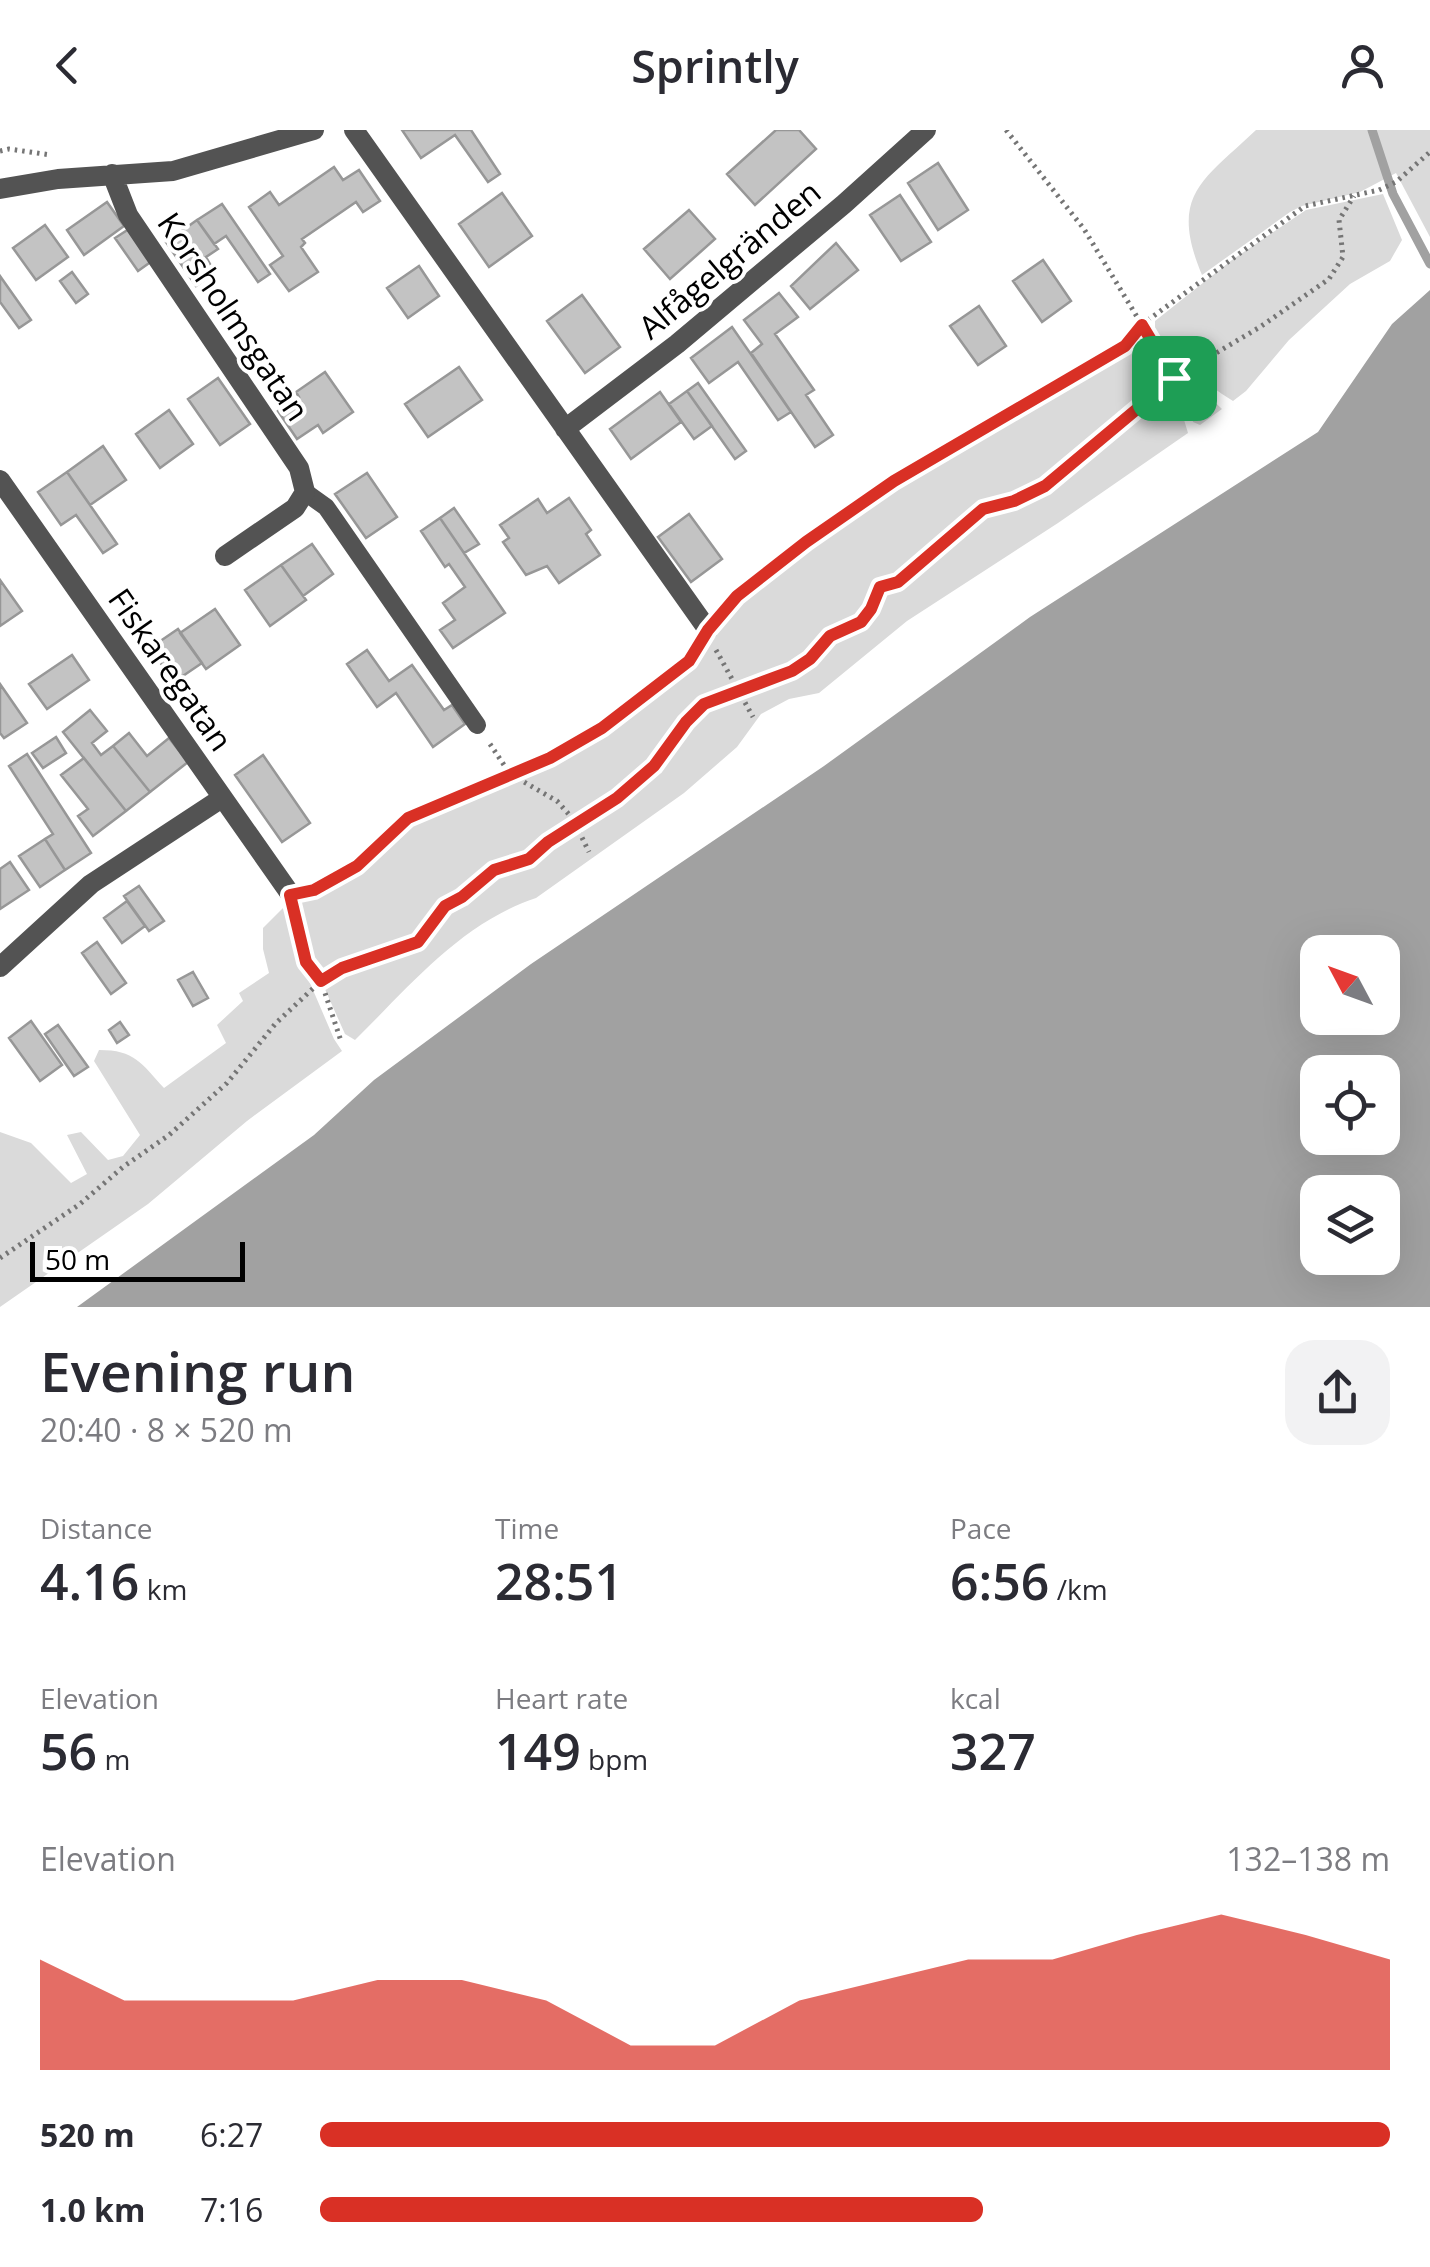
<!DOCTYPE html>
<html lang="en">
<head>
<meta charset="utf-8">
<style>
  body { margin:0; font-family:"Open Sans",sans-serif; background:#f2f2f3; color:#2b2b33; height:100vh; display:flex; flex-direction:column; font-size:38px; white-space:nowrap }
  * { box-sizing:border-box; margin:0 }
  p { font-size:32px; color:#7c7c81 }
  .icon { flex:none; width:55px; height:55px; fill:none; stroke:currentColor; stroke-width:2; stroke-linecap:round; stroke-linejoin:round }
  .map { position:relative; height:1177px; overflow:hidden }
  .side { display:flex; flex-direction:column; background:#fff; flex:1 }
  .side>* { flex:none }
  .needle { width:65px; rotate:311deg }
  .fabs { position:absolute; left:1300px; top:805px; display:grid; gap:20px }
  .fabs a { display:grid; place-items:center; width:100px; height:100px; border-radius:20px; background:#fff; box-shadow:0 10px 40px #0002; font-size:50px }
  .scale { position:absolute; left:30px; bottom:25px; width:215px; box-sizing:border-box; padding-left:10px; border:5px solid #000; border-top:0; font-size:28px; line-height:35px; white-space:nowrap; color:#000; -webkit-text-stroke:8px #fff; paint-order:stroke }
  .pin { position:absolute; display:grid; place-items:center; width:85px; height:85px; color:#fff; margin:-42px; border-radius:20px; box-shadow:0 5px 15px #0006 }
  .round { display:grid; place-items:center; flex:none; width:105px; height:105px; border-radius:30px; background:#f2f2f3 }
  .summary { display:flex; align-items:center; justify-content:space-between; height:170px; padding:0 40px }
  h1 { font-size:55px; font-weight:600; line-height:75px }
  .metrics { display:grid; grid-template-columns:repeat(3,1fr); gap:15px; height:170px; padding:10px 40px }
  .metrics div { display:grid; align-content:center }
  .metrics b { font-size:50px; font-weight:600 }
  .metrics small { font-size:28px; font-weight:400 }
  .metrics p { font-size:28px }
  .chart { height:280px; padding:20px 40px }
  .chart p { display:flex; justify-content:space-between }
  .chart svg { width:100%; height:180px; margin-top:10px; fill:#d93025; opacity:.7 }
  ul { padding:0 40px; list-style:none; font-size:32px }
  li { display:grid; grid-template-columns:160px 120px 1fr; align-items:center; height:75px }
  li i { height:25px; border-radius:12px; background:#d93025 }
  header { display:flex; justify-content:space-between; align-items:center; height:130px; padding:0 40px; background:#fff; font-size:45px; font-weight:600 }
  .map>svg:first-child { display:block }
</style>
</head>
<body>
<header><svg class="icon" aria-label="back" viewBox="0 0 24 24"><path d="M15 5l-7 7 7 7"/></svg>Sprintly<svg class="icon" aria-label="person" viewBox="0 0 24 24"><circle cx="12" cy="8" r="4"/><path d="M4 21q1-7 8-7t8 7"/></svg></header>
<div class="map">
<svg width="1430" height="1177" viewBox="0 0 1430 1177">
  <rect width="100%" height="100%" fill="#fff"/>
  <!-- green -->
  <path fill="#dadada" d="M1256,0h174v107l-34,-64 -36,19 -58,14 -12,6 -88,63c-34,-81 2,-95 54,-145z
    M1383,64l19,46 -12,21 -40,23 -61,56 -43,51 -13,10c-31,-19 -55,-42 -78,-69v-11l77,-61 74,-50z
    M1134,211l15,3 29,56 10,33 -130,90 -151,98 -88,72 -30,6 -28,15 -24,33 -53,46 -148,105c-75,25 -126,88 -181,142l-10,-6 -42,-94 -5,-36 40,-23 71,-57 135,-56 71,-41 75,-58 15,-17 18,-34 26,-31 70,-54z
    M1182,254l18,4 22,21 -22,16 -7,-3z
    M285,776l13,49 36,84 8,12 -95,70 -99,83 -148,103v-175l31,11 40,40 16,-9 -20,-39 14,-3 27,28 15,-4 17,-21 -46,-74 5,-11c36,0 42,13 65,38l62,-45 -9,-18 26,-24 -4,-8 30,-20 -6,-24v-21z"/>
  <!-- water -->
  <path fill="#a1a1a1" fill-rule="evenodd" d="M1430,160v1017h-1353l237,-172 60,-55 157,-116 293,-198 206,-149 288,-185 74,-108zM1318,822h64v66h-64zM1318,942h64v66h-64zM1318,1062h64v66h-64z"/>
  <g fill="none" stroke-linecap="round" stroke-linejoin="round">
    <!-- stream -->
    <path stroke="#a1a1a1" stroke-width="9" d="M1372,0l21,64 37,70"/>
  </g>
  <!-- building -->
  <path fill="#c3c3c3" stroke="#979797" stroke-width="2.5" d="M402,0h69l29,44 -12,8 -33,-47 -34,23z
    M776,0h23l17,19 -61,56 -28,-31z
    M938,33l30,47 -30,20 -30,-47z
    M334,37l9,13 16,-10 21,31 -17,11 -7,-10 -54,37 3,4 -4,4 17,25 -29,19 -19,-26 13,-9 -34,-49 21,-15 9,13z
    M502,63l30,43 -43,31 -30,-43z
    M900,65l31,47 -30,19 -31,-46z
    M107,72l17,24 -40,29 -17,-25z
    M222,74l48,70 -12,8 -32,-46 -12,8 -17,-24z
    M689,80l26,29 -45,40 -26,-30z
    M197,90l21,29 -12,8 4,7 -9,6 6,8 -11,8 -30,-44z
    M45,95l23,32 -32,23 -23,-32z
    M129,99l23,32 -14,10 -23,-33z
    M836,113l22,27 -48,39 -19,-23z
    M1043,130l28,41 -29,21 -29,-41z
    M419,136l20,30 -31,22 -21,-30z
    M72,142l16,22 -12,9 -16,-22z
    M0,146l31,44 -12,8 -19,-26z
    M779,163l19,24 -23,17 39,56 -8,5 27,40 -18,12 -64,-94 11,-9 -18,-24z
    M582,165l38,52 -35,26 -38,-52z
    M979,176l27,40 -28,19 -28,-39z
    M732,197l59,85 -13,8 -40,-58 -29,21 -18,-25z
    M459,237l23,33 -54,37 -23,-33z
    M325,242l28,40 -30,21 -5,-8 -21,14 -19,-28 21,-14 -3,-5z
    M218,248l32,46 -30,21 -32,-46z
    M698,253l48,68 -11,8 -48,-68z
    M687,261l25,35 -18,13 -25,-35z
    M660,262l21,30 -50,37 -21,-30z
    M169,280l24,34 -33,24 -24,-34z
    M103,316l23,34 -36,25 -23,-33z
    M67,342l50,72 -14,9 -27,-38 -15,10 -23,-33z
    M367,343l30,44 -31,21 -31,-44z
    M569,368l22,32 -5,4 14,21 -41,28 -12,-17 -21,9 -23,-33 6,-4 -9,-13 38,-26 9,14z
    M454,378l25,36 -15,9 -24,-35z
    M689,384l33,45 -31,23 -33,-45z
    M440,388l65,95 -52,35 -13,-18 15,-10 -12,-17 22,-16 -16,-23 -4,3 -24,-36z
    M312,414l21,30 -30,22 -22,-31z
    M281,435l25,35 -36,26 -25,-36z
    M0,450l22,31 -22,15z
    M215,479l25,36 -34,24 -26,-36z
    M178,499l24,34 -28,19 -24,-34z
    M367,520l22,31 23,-16 32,45 8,-5 13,19 -32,23 -37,-54 -19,14 -30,-43z
    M72,525l17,25 -42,29 -18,-25z
    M0,554l27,39 -23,15 -4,-5z
    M90,580l17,21 -15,12 9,12 12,-9 37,46 -24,19 -63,-79z
    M129,603l18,23 22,-18 19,24 -38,30 -37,-46z
    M56,607l10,16 -23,15 -11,-15z
    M27,624l64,99 -26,17 -20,-31 8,-5 -44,-68z
    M263,625l47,68 -28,19 -47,-67z
    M84,628l42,53 -33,25 -15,-20 10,-7 -27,-34z
    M45,709l20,31 -25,17 -21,-31z
    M10,732l19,28 -29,19v-40z
    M139,756l25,35 -15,10 -25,-35z
    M127,771l18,25 -23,17 -18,-25z
    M97,812l29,41 -15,11 -29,-41z
    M193,842l15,26 -15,8 -15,-26z
    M31,891l31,44 -22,16 -31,-43z
    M120,892l9,13 -12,8 -8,-13z
    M58,895l30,42 -14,9 -29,-42z"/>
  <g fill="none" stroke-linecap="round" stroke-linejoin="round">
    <!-- path -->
    <path stroke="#757575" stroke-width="5" stroke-dasharray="2.5 5" stroke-linecap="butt" d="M1006,0l78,99 90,149
      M0,21l9,-2 42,6
      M724,482c30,-36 73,-65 112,-91 94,-64 193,-115 289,-175l16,-21 164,-119 74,-16 17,-8 34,-30
      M716,520l37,67
      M490,614l20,30 47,27 16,18 16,33
      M313,760l44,-24 51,-48 142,-60 53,-30 86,-67 7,-12
      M295,788l11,44 15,19 20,60
      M0,1128l80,-54 43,-37 46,-32 58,-52 49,-60 45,-42 21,-13 76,-26 27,-36 16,-9 33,-27 35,-11 19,-17 69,-43 36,-33 50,-62 90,-33 17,-12 20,-23 31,-14 19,-35 17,-5 86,-73 31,-8 31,-15 129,-108 86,-51 69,-48 14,-22 -4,-37 15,-24"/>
    <!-- lane -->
    <path stroke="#535353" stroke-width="18" d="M305,362l21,15 151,218"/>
    <!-- street -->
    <path stroke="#535353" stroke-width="20" d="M354,0l354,500
      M112,44l16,41 171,253 6,24 -10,16 -70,48
      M0,59l58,-10 115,-8 141,-41
      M565,299l112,-85 167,-140 82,-74
      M0,350l291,415
      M0,837l91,-83 131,-86"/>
  </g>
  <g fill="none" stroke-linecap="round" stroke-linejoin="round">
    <!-- route casing -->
    <g stroke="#fff" stroke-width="20">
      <path id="route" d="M1142,195l32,53 -129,108 -31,15 -31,8 -85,73 -18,5 -9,22 -10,13 -31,14 -20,23 -18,12 -88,33 -18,18 -32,44 -37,32 -69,44 -19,17 -35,11 -32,27 -17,9 -27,36 -76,26 -21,13 -15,-19 -16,-67 24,-5 43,-24 51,-48 142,-60 52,-30 87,-67 19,-31 29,-34 69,-54 88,-61 231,-135z"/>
    </g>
    <!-- route -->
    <use href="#route" stroke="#d93025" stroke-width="12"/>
  </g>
  <g text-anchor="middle" stroke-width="8" stroke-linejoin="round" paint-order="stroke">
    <!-- street labels -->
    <g font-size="32" fill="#000" stroke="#fff">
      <text transform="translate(730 130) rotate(-40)" y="11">Alfågelgränden</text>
      <text transform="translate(233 187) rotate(56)" y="11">Korsholmsgatan</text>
      <text transform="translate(170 540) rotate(55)" y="11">Fiskaregatan</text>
    </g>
  </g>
</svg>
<div class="fabs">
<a><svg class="needle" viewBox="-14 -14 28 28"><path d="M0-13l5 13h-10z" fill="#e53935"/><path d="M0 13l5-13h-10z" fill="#7c7c81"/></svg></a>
<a><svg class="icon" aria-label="locate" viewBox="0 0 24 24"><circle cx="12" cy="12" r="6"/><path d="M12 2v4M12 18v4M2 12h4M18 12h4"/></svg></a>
<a><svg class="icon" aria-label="layers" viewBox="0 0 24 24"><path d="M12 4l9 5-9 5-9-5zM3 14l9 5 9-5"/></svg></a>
</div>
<div class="scale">50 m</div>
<div class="pin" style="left:1174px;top:248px;background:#1e9e55"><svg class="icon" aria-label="arrive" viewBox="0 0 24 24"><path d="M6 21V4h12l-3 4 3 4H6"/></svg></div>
</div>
<section class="side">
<div class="summary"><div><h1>Evening run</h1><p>20:40 · 8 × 520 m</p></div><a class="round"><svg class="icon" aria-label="share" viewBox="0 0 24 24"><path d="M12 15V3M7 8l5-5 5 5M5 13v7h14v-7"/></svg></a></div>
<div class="metrics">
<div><p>Distance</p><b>4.16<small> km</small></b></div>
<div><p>Time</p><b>28:51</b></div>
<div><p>Pace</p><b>6:56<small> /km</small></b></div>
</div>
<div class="metrics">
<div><p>Elevation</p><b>56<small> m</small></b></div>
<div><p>Heart rate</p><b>149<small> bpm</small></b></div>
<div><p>kcal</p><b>327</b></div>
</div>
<div class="chart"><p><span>Elevation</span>132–138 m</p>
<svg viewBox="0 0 160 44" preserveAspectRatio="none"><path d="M0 44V17L10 27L20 27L30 27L40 22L50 22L60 27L70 38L80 38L90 27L100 22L110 17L120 17L130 11L140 6L150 11L160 17V44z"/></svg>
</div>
<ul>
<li><b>520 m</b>6:27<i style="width:100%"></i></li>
<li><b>1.0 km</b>7:16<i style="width:62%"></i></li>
</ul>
</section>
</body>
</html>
